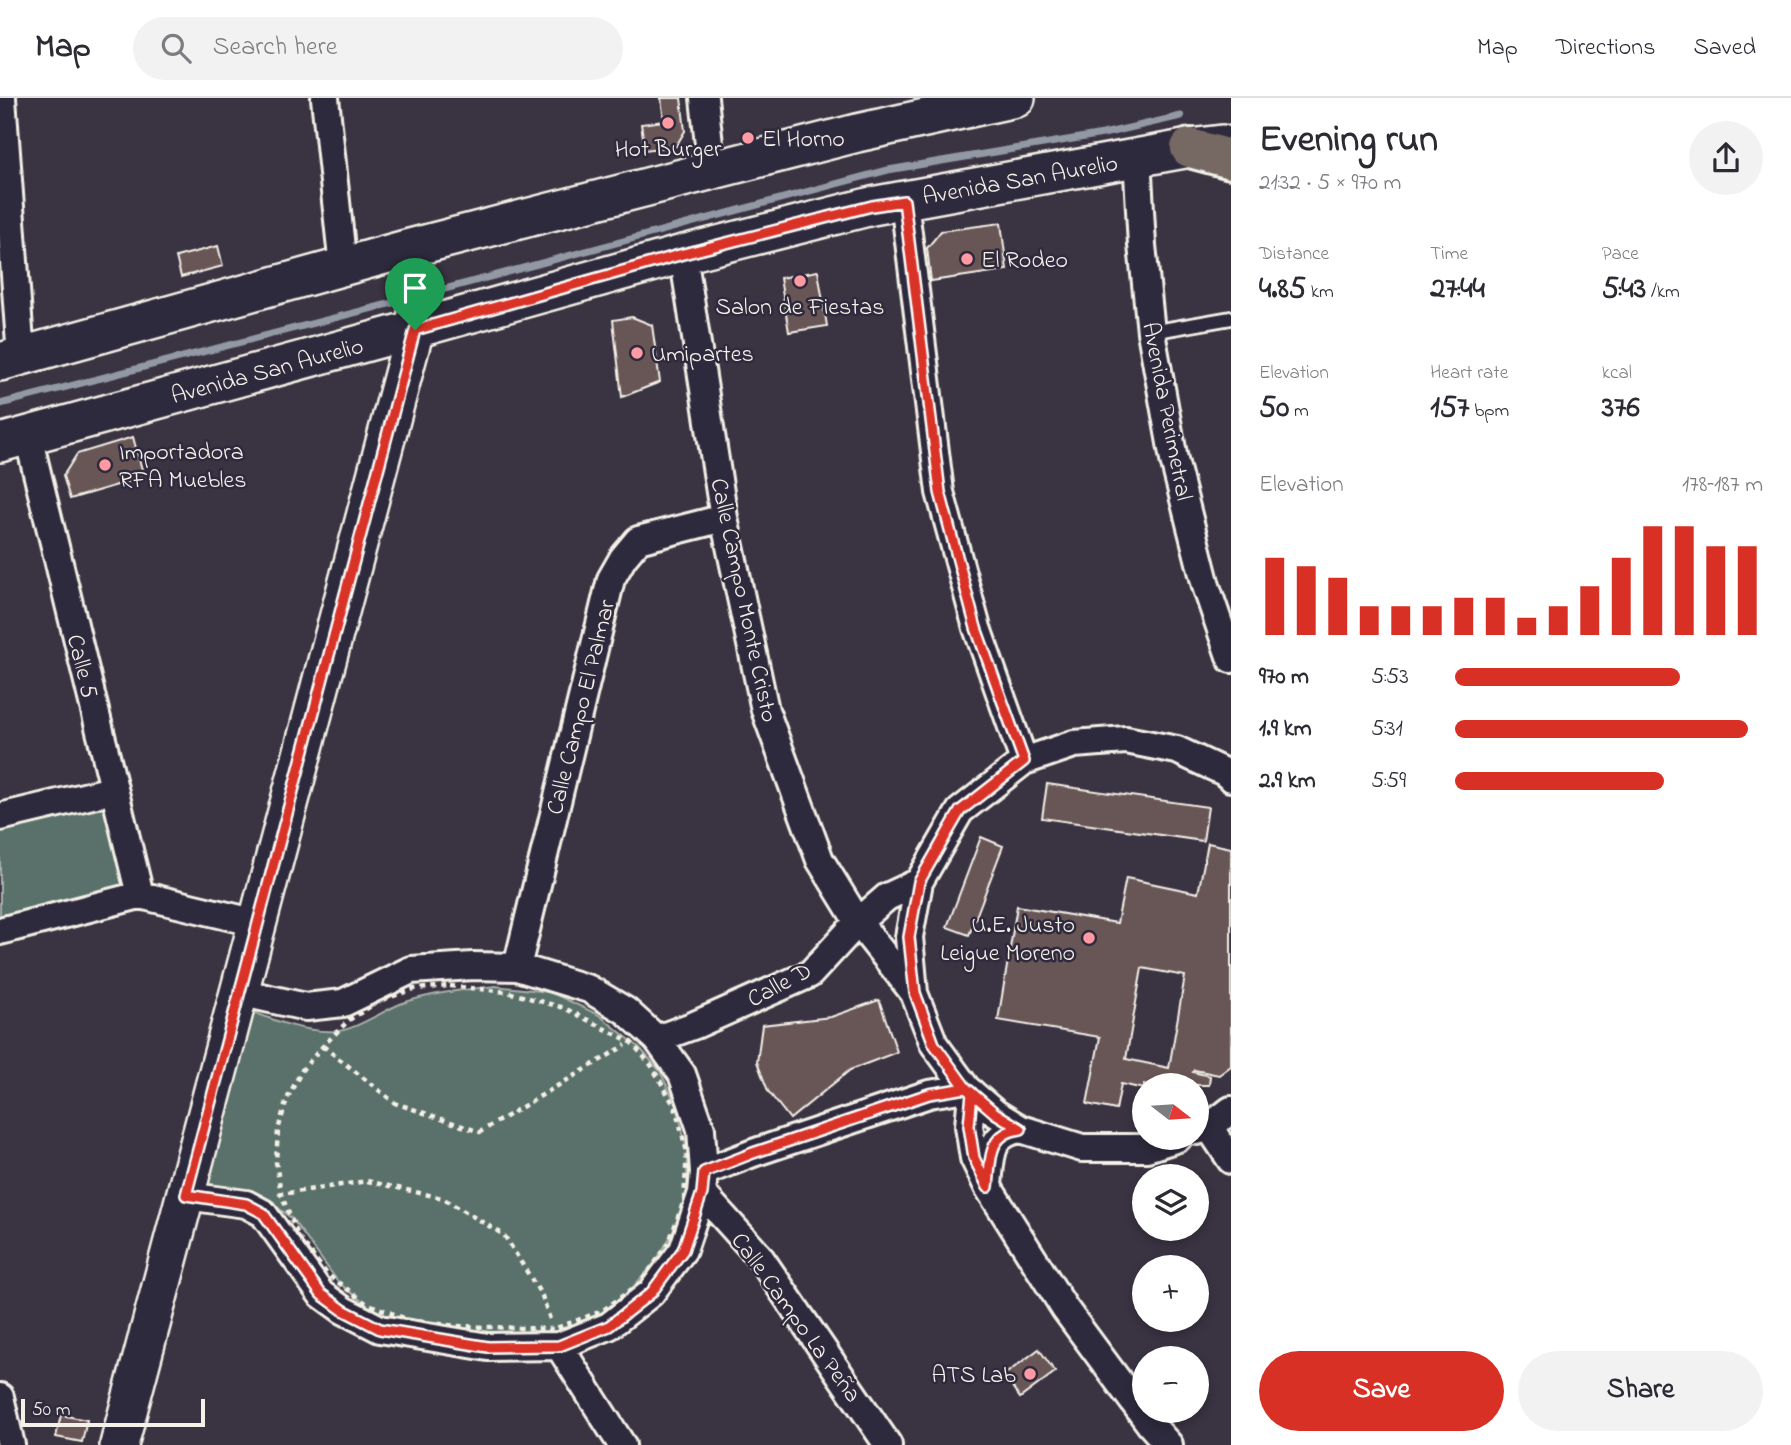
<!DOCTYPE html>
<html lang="en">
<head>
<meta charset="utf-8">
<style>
  body { margin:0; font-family:"Indie Flower",sans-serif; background:#f2f2f3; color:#2b2b33; height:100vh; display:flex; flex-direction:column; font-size:26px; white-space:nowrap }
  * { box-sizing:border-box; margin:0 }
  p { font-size:23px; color:#7c7c81 }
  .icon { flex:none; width:38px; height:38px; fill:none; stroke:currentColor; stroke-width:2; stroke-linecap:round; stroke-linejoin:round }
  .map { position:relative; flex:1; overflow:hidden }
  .side { display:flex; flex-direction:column; background:#fff; width:560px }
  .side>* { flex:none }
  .needle { width:46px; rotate:107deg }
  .buttons { position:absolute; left:1132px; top:975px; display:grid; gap:14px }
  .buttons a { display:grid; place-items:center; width:77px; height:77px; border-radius:50%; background:#fff; box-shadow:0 4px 10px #0003; font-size:35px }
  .scale { position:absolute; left:21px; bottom:18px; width:184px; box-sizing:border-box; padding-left:7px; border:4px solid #f4f1e8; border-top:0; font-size:19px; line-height:24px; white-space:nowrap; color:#f4f1e8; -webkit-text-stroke:5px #2f2a3d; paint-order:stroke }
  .pin { position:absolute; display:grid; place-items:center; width:60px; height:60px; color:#fff; margin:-72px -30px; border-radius:50% 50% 50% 0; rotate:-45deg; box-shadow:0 0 7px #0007 }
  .pin .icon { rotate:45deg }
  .round { display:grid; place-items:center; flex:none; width:74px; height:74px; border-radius:37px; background:#f2f2f3 }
  .head { display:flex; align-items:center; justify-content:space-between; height:119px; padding:0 28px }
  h1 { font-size:38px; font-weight:700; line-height:52px }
  .figures { display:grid; grid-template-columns:repeat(3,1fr); gap:10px; height:119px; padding:7px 28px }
  .figures div { display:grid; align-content:center }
  .figures b { font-size:30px; font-weight:700 }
  .figures small { font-size:19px; font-weight:400 }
  .figures p { font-size:19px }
  .chart { height:196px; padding:14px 28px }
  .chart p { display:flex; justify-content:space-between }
  .chart svg { width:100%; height:126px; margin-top:7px; stroke:#d93025; stroke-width:6 }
  .cta { display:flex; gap:14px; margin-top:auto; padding:14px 28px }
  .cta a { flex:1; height:80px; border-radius:42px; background:#d93025; color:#fff; font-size:28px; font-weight:700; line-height:80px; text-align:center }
  .cta a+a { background:#f2f2f3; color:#2b2b33 }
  ul { padding:0 28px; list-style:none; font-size:23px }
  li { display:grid; grid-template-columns:112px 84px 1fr; align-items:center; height:52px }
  li i { height:18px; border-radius:9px; background:#d93025 }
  header { display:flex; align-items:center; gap:42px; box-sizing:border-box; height:98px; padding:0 35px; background:#fff; border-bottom:2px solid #e1e1e2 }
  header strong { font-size:33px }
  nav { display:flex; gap:38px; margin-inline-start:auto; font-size:24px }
  .search { width:490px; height:63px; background:#f2f2f3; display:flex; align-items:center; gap:18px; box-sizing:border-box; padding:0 24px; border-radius:38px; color:#7c7c81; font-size:26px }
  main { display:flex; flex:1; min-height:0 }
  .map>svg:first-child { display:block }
</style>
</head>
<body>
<header>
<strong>Map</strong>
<div class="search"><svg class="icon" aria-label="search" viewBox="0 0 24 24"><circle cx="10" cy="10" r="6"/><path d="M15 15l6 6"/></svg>Search here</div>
<nav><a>Map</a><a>Directions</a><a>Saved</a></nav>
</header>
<main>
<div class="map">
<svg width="1231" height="1347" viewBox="0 0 1231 1347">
  <rect width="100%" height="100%" fill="#3a3342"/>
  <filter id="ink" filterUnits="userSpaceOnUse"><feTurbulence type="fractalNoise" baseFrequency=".0143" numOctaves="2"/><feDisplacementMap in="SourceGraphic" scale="14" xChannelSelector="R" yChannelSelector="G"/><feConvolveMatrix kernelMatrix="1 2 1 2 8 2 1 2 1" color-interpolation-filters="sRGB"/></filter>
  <g filter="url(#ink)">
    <!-- green -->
    <path fill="#5a706a" stroke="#a7b0a9" stroke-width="2" d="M106,705l20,87 -126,31v-93z
      M495,888l55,6 49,23 41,33 20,23 17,35 10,45v52l-12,26 -21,35 -32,35 -40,26 -44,10 -51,-1 -59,-8 -51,-13 -38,-30 -47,-64 -25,-20 -36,-7 -30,3 47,-185c27,11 58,23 88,21 17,0 47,-20 64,-27 31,-11 62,-14 95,-18z"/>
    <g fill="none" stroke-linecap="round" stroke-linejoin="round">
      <!-- stream -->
      <path stroke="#9299a5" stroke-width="7" d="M426,196l462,-124 215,-36 78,-18
        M0,306l408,-105"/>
    </g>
    <!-- building -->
    <path fill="#685656" stroke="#f4f1e8" stroke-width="2" fill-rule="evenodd" d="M661,0h20l4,33 -9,15 -31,4 -4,-26 23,-3z
      M1001,125l6,47 -76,11 -4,-33 14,-17z
      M218,148l5,20 -42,11 -5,-20z
      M818,173l9,55 -38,6 -9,-54z
      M632,219l20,8 8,57 -38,15 -9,-77z
      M133,339l11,40 -74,22 -7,-23 14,-22z
      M1047,686l161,23 -5,34 -161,-23z
      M981,739l22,9 -34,89 -22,-8z
      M1208,745l23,5v218l-12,9 -25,-5 -1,2 17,4 -1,9h-65v4l-23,-5 -5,26 -29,-6 13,-67 -102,-17 19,-114 100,17 9,-45 72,15zM1142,870l43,8 -16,92 -43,-9z
      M879,902l18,52 -47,18 -60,49 -22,-28 -11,-29 5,-37 69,-8z
      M1039,1251l16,23 -35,26 -16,-23z
      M61,1317l26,5 -5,22 -26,-5z"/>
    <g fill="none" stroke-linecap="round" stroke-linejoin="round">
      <!-- lane casing -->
      <g stroke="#f4f1e8" stroke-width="18">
        <path id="lane" d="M1151,234l80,-14"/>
      </g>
      <!-- street casing -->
      <g stroke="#f4f1e8" stroke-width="32">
        <path id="street" d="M2,0l19,259
          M325,0l18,169
          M704,0l8,74
          M1137,59l5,88 9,87 23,128 32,126 25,73
          M904,103l36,291 37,136 47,133
          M683,156l41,264 41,192 55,150 38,62 56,71
          M28,338l112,459
          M0,719l113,-27
          M0,833l140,-36 117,28
          M517,869l94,-388 12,-21 15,-18 86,-22
          M657,941l38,-14 115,-51 48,-52 29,-25 32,-15
          M972,995l-3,33 5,32 14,29 77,122 85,115 19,21
          M1209,1029l22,33
          M1197,1033l12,-4 22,-17
          M1178,1040l-31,10h-65l-61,-19 -26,-16 -29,-25 -32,-44 -20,-51 -5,-56 10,-55 41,-71 64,-50 50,-17 52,-4 51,10 47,22 7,6
          M704,1074l49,-19 176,-59 37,-6
          M988,1087c3,-26 0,-52 33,-56
          M702,1095l57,63 129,189
          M186,1098l60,8 17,9 58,81 22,16 37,19 108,18 71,-1 50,-20 42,-33 32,-43 19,-57 2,-21 -3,-43 -19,-55 -25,-35 -31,-28 -37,-22 -72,-22 -44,-1 -62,4 -68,33 -37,4 -67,-15
          M559,1248l63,99
          M0,1299l11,48"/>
      </g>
      <!-- secondary casing -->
      <g stroke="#f4f1e8" stroke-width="42">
        <path id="secondary" d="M0,264l406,-113 451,-116 159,-35
          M0,345l415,-114 268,-75 189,-48 318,-58 32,-4
          M119,1347l296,-1116 3,-23 -12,-57"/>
      </g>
      <!-- primary casing -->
      <g stroke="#f4f1e8" stroke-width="44">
        <path id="primary" d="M1190,50l41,11"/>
      </g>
      <!-- path -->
      <path stroke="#f4f1e8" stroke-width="4.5" stroke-dasharray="5 5" stroke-linecap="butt" d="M450,888l58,6 56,16 67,34 20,23 24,42 12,45 -3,48 -16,45 -28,38 -38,28 -48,18 -98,-3 -47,-6 -43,-17 -38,-28 -29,-37 -18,-44 -5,-32 2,-32 9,-31 15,-29 21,-24 26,-26 30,-19 35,-12z
        M323,948l72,57 85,29 146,-87
        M279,1098l2,-2 86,-13 75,17 62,37 38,61 9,26"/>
      <!-- lane -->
      <use href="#lane" stroke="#2f2a3d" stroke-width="12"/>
      <!-- street -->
      <use href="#street" stroke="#2f2a3d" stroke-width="26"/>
      <!-- secondary -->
      <use href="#secondary" stroke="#2f2a3d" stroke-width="37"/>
      <!-- primary -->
      <use href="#primary" stroke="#766964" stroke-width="38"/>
    </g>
  </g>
  <g fill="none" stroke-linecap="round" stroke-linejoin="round" filter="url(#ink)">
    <!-- route casing -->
    <g stroke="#fff" stroke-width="14">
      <path id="route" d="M415,232l-229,865 60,9 17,9 58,81 22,16 37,19 108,18 71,-1 50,-20 42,-33 32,-43 19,-57 2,-21 49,-19 176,-59 37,-6 29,25 26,16c-34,4 -30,31 -33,58l-14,-29 -5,-32 3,-33 -6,-5 -32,-44 -19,-51 -6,-56 10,-55 41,-71 64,-50 -48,-133 -36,-136 -36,-291 -32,5 -189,48 -268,76"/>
    </g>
    <!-- route -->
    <use href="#route" stroke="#d93025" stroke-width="9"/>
  </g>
  <!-- markers -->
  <g fill="#ff9aa2" stroke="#2f2a3d" stroke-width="2.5">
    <circle cx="668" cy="25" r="7"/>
    <circle cx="748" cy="40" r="7"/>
    <circle cx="967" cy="161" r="7"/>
    <circle cx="800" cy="183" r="7"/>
    <circle cx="637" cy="255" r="7"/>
    <circle cx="105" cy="367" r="7"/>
    <circle cx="1089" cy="840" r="7"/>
    <circle cx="1030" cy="1276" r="7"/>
  </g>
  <g text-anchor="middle" stroke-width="5" stroke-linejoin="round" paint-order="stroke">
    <!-- poi labels -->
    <g font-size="24" fill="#f4f1e8" stroke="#2f2a3d" text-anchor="start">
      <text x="762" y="48">El Horno</text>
      <text x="668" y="58" text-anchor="middle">Hot Burger</text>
      <text x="981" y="169">El Rodeo</text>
      <text x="800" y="216" text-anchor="middle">Salon de Fiestas</text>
      <text x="651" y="263">Umipartes</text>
      <text x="119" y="361">Importadora<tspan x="119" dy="28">RFA Muebles</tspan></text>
      <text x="1075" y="834" text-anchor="end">U.E. Justo<tspan x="1075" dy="28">Leigue Moreno</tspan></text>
      <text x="1016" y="1284" text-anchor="end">ATS Lab</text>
    </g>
    <!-- street labels -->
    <g font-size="24" fill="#f4f1e8" stroke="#2f2a3d">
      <text transform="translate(1020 81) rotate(-10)" y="8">Avenida San Aurelio</text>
      <text transform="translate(267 272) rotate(-15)" y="8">Avenida San Aurelio</text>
      <text transform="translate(1168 313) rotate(79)" y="8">Avenida Perimetral</text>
      <text transform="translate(745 502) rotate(78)" y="8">Calle Campo Monte Cristo</text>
      <text transform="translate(83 568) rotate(76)" y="8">Calle 5</text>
      <text transform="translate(580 609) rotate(-76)" y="8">Calle Campo El Palmar</text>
      <text transform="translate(779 886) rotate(-28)" y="8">Calle D</text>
      <text transform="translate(797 1219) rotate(54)" y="8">Calle Campo La Peña</text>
    </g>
  </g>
</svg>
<div class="buttons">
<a><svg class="needle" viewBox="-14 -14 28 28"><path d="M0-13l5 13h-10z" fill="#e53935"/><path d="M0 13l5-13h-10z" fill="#7c7c81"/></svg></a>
<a><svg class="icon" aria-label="layers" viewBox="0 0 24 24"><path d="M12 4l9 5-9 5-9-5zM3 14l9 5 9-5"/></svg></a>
<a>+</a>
<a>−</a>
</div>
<div class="scale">50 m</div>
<div class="pin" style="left:415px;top:232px;background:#1e9e55"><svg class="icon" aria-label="arrive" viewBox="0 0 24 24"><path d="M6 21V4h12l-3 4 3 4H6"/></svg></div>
</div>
<section class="side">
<div class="head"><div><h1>Evening run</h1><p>21:32 · 5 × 970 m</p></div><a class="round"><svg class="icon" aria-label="share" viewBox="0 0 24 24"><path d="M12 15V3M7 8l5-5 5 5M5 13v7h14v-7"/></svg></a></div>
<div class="figures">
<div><p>Distance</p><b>4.85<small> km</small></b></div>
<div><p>Time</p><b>27:44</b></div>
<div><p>Pace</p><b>5:43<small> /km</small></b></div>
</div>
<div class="figures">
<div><p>Elevation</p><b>50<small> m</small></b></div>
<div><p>Heart rate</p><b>157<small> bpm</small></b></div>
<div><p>kcal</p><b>376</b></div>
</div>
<div class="chart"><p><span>Elevation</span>178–187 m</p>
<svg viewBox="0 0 160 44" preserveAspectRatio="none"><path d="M5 44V17M15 44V20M25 44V24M35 44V34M45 44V34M55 44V34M65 44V31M75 44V31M85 44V38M95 44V34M105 44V27M115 44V17M125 44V6M135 44V6M145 44V13M155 44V13"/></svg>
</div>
<ul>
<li><b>970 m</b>5:53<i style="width:73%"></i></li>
<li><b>1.9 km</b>5:31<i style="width:95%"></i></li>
<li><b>2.9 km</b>5:59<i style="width:68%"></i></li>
</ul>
<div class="cta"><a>Save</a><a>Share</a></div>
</section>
</main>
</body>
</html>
